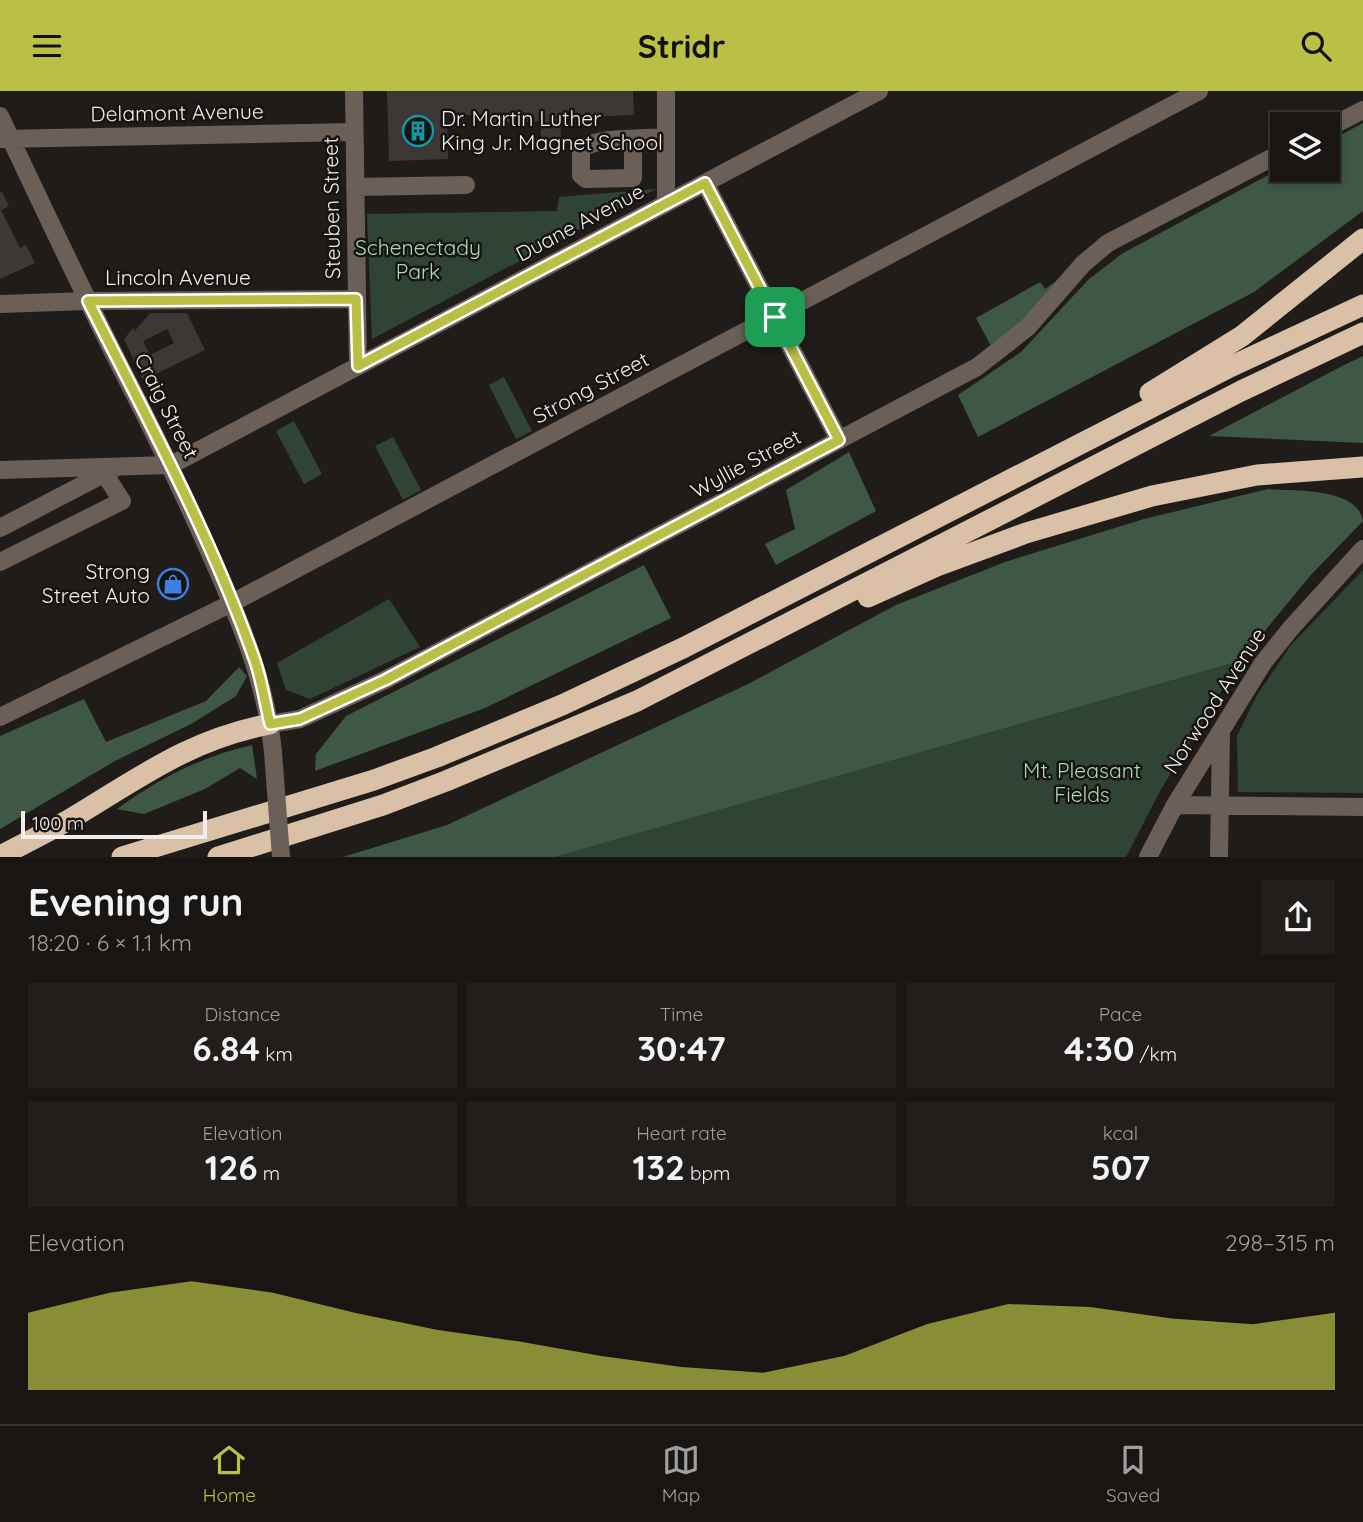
<!DOCTYPE html>
<html lang="en">
<head>
<meta charset="utf-8">
<style>
  body { margin:0; font-family:Quicksand,sans-serif; background:#211e1c; color:#f1f3f6; height:100vh; display:flex; flex-direction:column; font-size:26px; white-space:nowrap }
  * { box-sizing:border-box; margin:0 }
  p { font-size:23px; color:#9f9fa0 }
  .icon { flex:none; width:38px; height:38px; fill:none; stroke:currentColor; stroke-width:2; stroke-linecap:round; stroke-linejoin:round }
  .map { position:relative; height:766px; overflow:hidden }
  .drawer { display:flex; flex-direction:column; background:#181513; flex:1 }
  .drawer>* { flex:none }
  .fabs { position:absolute; left:1270px; top:21px; display:grid; gap:14px }
  .fabs a { display:grid; place-items:center; width:70px; height:70px; border-radius:0px; background:#181513; box-shadow:0 4px 10px #0003,0 0 0 2px #363433; font-size:35px }
  .scale { position:absolute; left:21px; bottom:18px; width:186px; box-sizing:border-box; padding-left:7px; border:4px solid #f0edeb; border-top:0; font-size:19px; line-height:24px; white-space:nowrap; color:#f0edeb; -webkit-text-stroke:5px #171310; paint-order:stroke }
  .pin { position:absolute; display:grid; place-items:center; width:60px; height:60px; color:#fff; margin:-30px; border-radius:14px; box-shadow:0 4px 10px #0006 }
  .round { display:grid; place-items:center; flex:none; width:74px; height:74px; border-radius:0px; background:#211e1c }
  .headline { display:flex; align-items:center; justify-content:space-between; height:119px; padding:0 28px }
  h1 { font-size:38px; font-weight:800; line-height:52px }
  .figures { display:grid; grid-template-columns:repeat(3,1fr); gap:10px; height:119px; padding:7px 28px }
  .figures div { display:grid; align-content:center; border-radius:0px; background:#211e1c; text-align:center }
  .figures b { font-size:35px; font-weight:800 }
  .figures small { font-size:19px; font-weight:400 }
  .figures p { font-size:19px }
  .chart { height:196px; padding:14px 28px }
  .chart p { display:flex; justify-content:space-between }
  .chart svg { width:100%; height:126px; margin-top:7px; fill:#bac045; opacity:.7 }
  header { display:flex; justify-content:space-between; align-items:center; height:91px; padding:0 28px; background:#bac045; color:#111; font-size:32px; font-weight:800 }
  .menu { display:flex; justify-content:space-around; align-items:center; height:98px; border-top:2px solid #363433; background:#181513; font-size:19px; color:#9f9fa0 }
  .menu a { display:grid; justify-items:center; gap:4px }
  .menu .on { color:#bac045 }
  .map>svg:first-child { display:block }
</style>
</head>
<body>
<header><svg class="icon" aria-label="menu" viewBox="0 0 24 24"><path d="M4 6h16M4 12h16M4 18h16"/></svg>Stridr<svg class="icon" aria-label="search" viewBox="0 0 24 24"><circle cx="10" cy="10" r="6"/><path d="M15 15l6 6"/></svg></header>
<div class="map">
<svg width="1363" height="766" viewBox="0 0 1363 766">
  <rect width="100%" height="100%" fill="#201c19"/>
  <!-- green -->
  <path fill="#2f4435" d="M656,98l-284,150 -5,-125 190,-3 2,-14z
    M504,286l28,54 -16,8 -27,-54z
    M294,330l28,53 -18,10 -28,-53z
    M393,346l28,53 -18,10 -28,-54z
    M1363,479v223l-125,-1 -1,-56 20,-41 34,-50z
    M389,508l31,48 -110,52 -24,-9 -9,-27z
    M1240,570l-80,130 -34,66h-571z"/>
  <!-- forest -->
  <path fill="#3e5845" d="M1363,32v88l-109,81 -276,145 -20,-42 63,-43 68,-73 34,-26 160,-86v3h45v-28z
    M1068,182l-52,56 -25,17 -15,-28 64,-36 5,7z
    M1363,265v87l-154,-7 135,-71z
    M849,361l27,59 -100,54 -11,-21 30,-15 -9,-39z
    M1268,398c27,2 89,-2 95,32l-53,55 -70,85 -685,196h-212l104,-32 301,-141 148,-79 109,-43 139,-43z
    M644,474l27,53 -186,90 -170,63 1,-17 30,-38z
    M239,576l8,9 -11,20 -43,27 -78,38 -115,68v-93l84,-37 22,43 100,-41z
    M252,654l5,34 -17,-11 -35,21 -61,25 -27,-5c43,-31 83,-52 135,-64z"/>
  <!-- building -->
  <path fill="#3d3836" fill-rule="evenodd" d="M387,0h246l1,24 -74,3 1,22 -20,1v-20l-47,2v-9l-47,2 1,43 -59,2z
    M2,101l7,14 -8,4 19,38 6,-3 9,18 -35,16v-86z
    M150,222h37l18,37 -62,30 -19,-41 9,-11 2,3zM167,238l7,14 -24,12 -7,-14z"/>
  <g fill="none" stroke-linecap="round" stroke-linejoin="round">
    <!-- minor -->
    <path stroke="#6a6057" stroke-width="18" d="M354,0l4,275
      M0,25c39,83 78,166 119,248 32,62 62,124 90,187 29,65 57,129 64,201
      M1328,37l35,-18
      M0,48l354,-7
      M633,48v39l-47,1 -5,-4v-26c18,-13 63,-10 85,-12
      M705,92l134,257
      M355,96l111,-2
      M666,113v-113
      M0,213l87,-3 269,-2
      M0,379l171,-5 708,-374
      M0,437l115,-60
      M0,471l122,-61 -18,-28
      M0,626l232,-114 967,-512
      M270,633l30,-5 85,-39 592,-313 50,-39 56,-64 25,-21 175,-91
      M1175,714l188,2
      M1148,766l27,-52 88,-142 28,-35 72,-79
      M1219,766l2,-124"/>
    <!-- highway -->
    <path stroke="#d9c0a7" stroke-width="21" d="M1150,302l92,-57 121,-97
      M868,506l69,-31 89,-33 126,-37 105,-21 106,-8
      M0,765c22,-11 45,-23 67,-35 71,-42 120,-81 203,-97
      M122,766l252,-77 63,-23 125,-52 123,-58 545,-280 133,-62
      M218,766l165,-52 63,-24 191,-80 604,-310 122,-58"/>
    <!-- minor-bridge -->
    <path stroke="#6a6057" stroke-width="18" d="M273,661l8,105"/>
  </g>
  <g fill="none" stroke-linecap="round" stroke-linejoin="round">
    <!-- route casing -->
    <g stroke="#fff" stroke-width="14">
      <path id="route" d="M705,92l134,257 -454,240 -85,39 -30,5c-5,-21 -8,-43 -15,-63 -43,-123 -108,-243 -167,-360l268,-2 2,67z"/>
    </g>
    <!-- route -->
    <use href="#route" stroke="#bac045" stroke-width="9"/>
  </g>
  <!-- icons -->
  <defs>
    <g id="building-ring" transform="scale(1.575)"><circle r="9.5" fill="#171310" stroke="#0f9aa8" stroke-width="1.5"/><path d="M-4-6H4V6H1V3H-1V6H-4ZM-2.5-4.3h1.7v1.8h-1.7ZM.8-4.3h1.7v1.8H.8ZM-2.5-1h1.7V.8h-1.7ZM.8-1h1.7V.8H.8Z" fill="#0f9aa8"/></g>
    <g id="shop-ring" transform="scale(1.575)"><circle r="9.5" fill="#171310" stroke="#3f7fe0" stroke-width="1.5"/><path d="M-5-2.5h2.3a2.7 3.5 0 0 1 5.4 0H5L5.5 6h-11ZM-1.5-2.5h3a1.5 2.3 0 0 0-3 0Z" fill="#3f7fe0"/></g>
  </defs>
  <g fill-rule="evenodd">
    <use href="#building-ring" x="418" y="40"/>
    <use href="#shop-ring" x="173" y="493"/>
  </g>
  <g text-anchor="middle" stroke-width="5" stroke-linejoin="round" paint-order="stroke">
    <!-- street labels -->
    <g font-size="21" fill="#f0edeb" stroke="#171310">
      <text transform="translate(177 22) rotate(-1)" y="7">Delamont Avenue</text>
      <text transform="translate(332 117) rotate(-91)" y="7">Steuben Street</text>
      <text transform="translate(580 132) rotate(-28)" y="7">Duane Avenue</text>
      <text x="178" y="194">Lincoln Avenue</text>
      <text transform="translate(591 297) rotate(-28)" y="7">Strong Street</text>
      <text transform="translate(166 315) rotate(63)" y="7">Craig Street</text>
      <text transform="translate(746 373) rotate(-28)" y="7">Wyllie Street</text>
      <text transform="translate(1215 610) rotate(-57)" y="7">Norwood Avenue</text>
    </g>
    <!-- poi labels -->
    <g font-size="21" fill="#f0edeb" stroke="#171310" text-anchor="start">
      <text x="441" y="35">Dr. Martin Luther<tspan x="441" dy="24">King Jr. Magnet School</tspan></text>
      <text x="150" y="488" text-anchor="end">Strong<tspan x="150" dy="24">Street Auto</tspan></text>
    </g>
    <!-- park labels -->
    <g font-size="21" fill="#a8dcb7" stroke="#171310">
      <text x="418" y="164">Schenectady<tspan x="418" dy="24">Park</tspan></text>
      <text x="1082" y="687">Mt. Pleasant<tspan x="1082" dy="24">Fields</tspan></text>
    </g>
  </g>
</svg>
<div class="fabs">
<a><svg class="icon" aria-label="layers" viewBox="0 0 24 24"><path d="M12 4l9 5-9 5-9-5zM3 14l9 5 9-5"/></svg></a>
</div>
<div class="scale">100 m</div>
<div class="pin" style="left:775px;top:226px;background:#1e9e55"><svg class="icon" aria-label="arrive" viewBox="0 0 24 24"><path d="M6 21V4h12l-3 4 3 4H6"/></svg></div>
</div>
<section class="drawer">
<div class="headline"><div><h1>Evening run</h1><p>18:20 · 6 × 1.1 km</p></div><a class="round"><svg class="icon" aria-label="share" viewBox="0 0 24 24"><path d="M12 15V3M7 8l5-5 5 5M5 13v7h14v-7"/></svg></a></div>
<div class="figures">
<div><p>Distance</p><b>6.84<small> km</small></b></div>
<div><p>Time</p><b>30:47</b></div>
<div><p>Pace</p><b>4:30<small> /km</small></b></div>
</div>
<div class="figures">
<div><p>Elevation</p><b>126<small> m</small></b></div>
<div><p>Heart rate</p><b>132<small> bpm</small></b></div>
<div><p>kcal</p><b>507</b></div>
</div>
<div class="chart"><p><span>Elevation</span>298–315 m</p>
<svg viewBox="0 0 160 44" preserveAspectRatio="none"><path d="M0 44V17L10 10L20 6L30 10L40 17L50 23L60 27L70 32L80 36L90 38L100 32L110 21L120 14L130 15L140 19L150 21L160 17V44z"/></svg>
</div>
</section>
<nav class="menu">
<a class="on"><svg class="icon" aria-label="home" viewBox="0 0 24 24"><path d="M3 11l9-7 9 7M6 9v11h12V9"/></svg>Home</a>
<a><svg class="icon" aria-label="map" viewBox="0 0 24 24"><path d="M3 6l6-2 6 2 6-2v14l-6 2-6-2-6 2zM9 4v14M15 6v14"/></svg>Map</a>
<a><svg class="icon" aria-label="saved" viewBox="0 0 24 24"><path d="M7 4h10v16l-5-4-5 4z"/></svg>Saved</a>
</nav>
</body>
</html>
